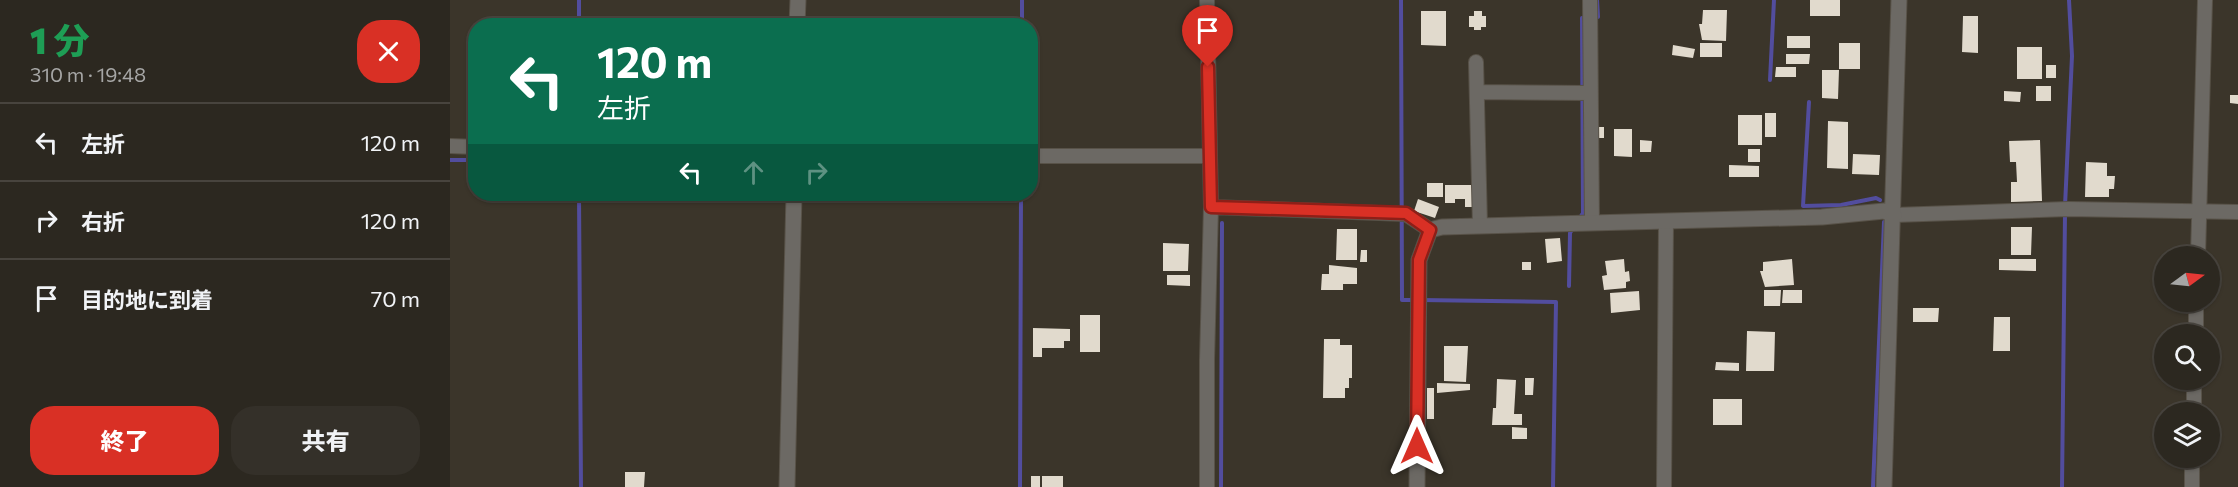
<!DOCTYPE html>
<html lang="ja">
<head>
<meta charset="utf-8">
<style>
	:root { --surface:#2c2820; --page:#343029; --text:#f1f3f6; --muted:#a6a6a5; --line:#48443e; --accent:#d93025 }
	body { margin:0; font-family:Commissioner,"Noto Sans JP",sans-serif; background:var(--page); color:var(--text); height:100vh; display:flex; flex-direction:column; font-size:22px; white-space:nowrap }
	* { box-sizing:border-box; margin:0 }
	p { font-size:20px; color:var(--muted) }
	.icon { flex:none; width:33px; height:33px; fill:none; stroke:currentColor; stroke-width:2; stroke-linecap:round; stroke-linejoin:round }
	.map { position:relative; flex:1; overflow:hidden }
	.panel { display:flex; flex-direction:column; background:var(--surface); width:450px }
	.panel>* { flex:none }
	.top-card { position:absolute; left:18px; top:18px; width:570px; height:183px; border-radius:24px; box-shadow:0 2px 4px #0004,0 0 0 2px var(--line); background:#0b6e4f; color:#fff; overflow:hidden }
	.needle { width:39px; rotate:75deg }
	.tools { position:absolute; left:1704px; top:246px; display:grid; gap:12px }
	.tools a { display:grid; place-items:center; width:66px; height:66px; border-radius:50%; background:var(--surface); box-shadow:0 2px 4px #0004,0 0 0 2px var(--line); font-size:30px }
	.pin { position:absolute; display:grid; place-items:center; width:51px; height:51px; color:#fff; margin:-62px -26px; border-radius:50% 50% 50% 0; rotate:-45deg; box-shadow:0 0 6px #0007 }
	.pin .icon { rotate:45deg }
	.me { position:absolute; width:66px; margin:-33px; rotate:0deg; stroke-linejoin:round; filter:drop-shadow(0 0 4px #0008) }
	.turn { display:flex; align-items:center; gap:21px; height:126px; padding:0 30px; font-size:27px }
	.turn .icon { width:78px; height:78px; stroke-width:2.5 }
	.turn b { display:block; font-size:42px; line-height:51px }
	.lanes { display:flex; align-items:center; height:57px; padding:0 30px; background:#0003; justify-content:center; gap:30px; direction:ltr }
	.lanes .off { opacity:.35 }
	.round { display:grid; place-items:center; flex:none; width:63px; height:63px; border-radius:24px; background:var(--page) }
	.head { display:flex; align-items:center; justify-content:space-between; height:102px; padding:0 30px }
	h1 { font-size:36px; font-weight:800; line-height:45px; color:#1e9e55 }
	.action { display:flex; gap:12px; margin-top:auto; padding:12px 30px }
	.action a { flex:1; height:69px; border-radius:24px; background:var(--accent); color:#fff; font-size:24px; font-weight:800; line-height:69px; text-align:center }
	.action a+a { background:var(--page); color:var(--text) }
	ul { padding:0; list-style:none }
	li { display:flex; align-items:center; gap:18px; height:78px; padding:0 30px; border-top:2px solid var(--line) }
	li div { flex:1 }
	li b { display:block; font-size:22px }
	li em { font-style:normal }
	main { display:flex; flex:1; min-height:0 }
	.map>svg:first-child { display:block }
</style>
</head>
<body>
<main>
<section class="panel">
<div class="head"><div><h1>1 分</h1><p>310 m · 19:48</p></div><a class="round" style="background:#d93025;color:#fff"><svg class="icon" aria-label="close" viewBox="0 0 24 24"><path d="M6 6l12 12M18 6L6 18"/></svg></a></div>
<ul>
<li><svg class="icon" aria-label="left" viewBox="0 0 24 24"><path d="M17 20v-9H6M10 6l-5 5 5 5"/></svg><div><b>左折</b></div><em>120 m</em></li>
<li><svg class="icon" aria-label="right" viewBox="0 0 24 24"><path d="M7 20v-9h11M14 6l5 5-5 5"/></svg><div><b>右折</b></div><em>120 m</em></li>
<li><svg class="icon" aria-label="arrive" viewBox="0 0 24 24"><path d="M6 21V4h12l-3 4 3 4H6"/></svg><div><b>目的地に到着</b></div><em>70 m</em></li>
</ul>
<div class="action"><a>終了</a><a>共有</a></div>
</section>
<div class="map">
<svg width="1788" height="487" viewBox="0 0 1788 487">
	<rect width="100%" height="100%" fill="#3b352a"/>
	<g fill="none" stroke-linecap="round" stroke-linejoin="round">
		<path stroke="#524d9e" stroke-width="4" d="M951 0 952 300H964
			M129 26V0
			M572 26V0
			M1320 80 1324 0
			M1359 102 1353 206 1391 205 1426 198 1430 200
			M0 160H26
			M129 194 131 487
			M1615 206 1622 56 1619 0
			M1129 219 1133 213 1132 18 1148 17 1147 0
			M1119 286 1120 233 1123 228
			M971 300 1106 302 1103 487
			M570 487 571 194
			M771 487 772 223
			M1423 487 1434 222
			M1612 487 1615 214"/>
	</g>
	<path fill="#e1dacd" d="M1360 0H1390V16H1360Z
		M1253 10H1277L1276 41 1252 40 1249 24H1252Z
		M971 11H996V46L971 45Z
		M1024 11H1032V16H1036V27H1031V30H1024V27H1019V16H1024Z
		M1513 16H1528V53L1512 52Z
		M1337 36H1360V48H1337Z
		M1250 43H1272V57H1250Z
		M1389 43H1410V69H1389Z
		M1223 45 1245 49 1243 58 1222 55Z
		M1567 47H1592V79H1567Z
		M1336 54H1360L1359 64H1336Z
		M1596 65H1606V78H1596Z
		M1326 67H1346V77H1325Z
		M1372 70H1389L1388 99 1372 98Z
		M1586 86H1601V101H1586Z
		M1554 91 1571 92 1570 102 1554 101Z
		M1780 95H1788V104L1780 103Z
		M1315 113H1326V137H1315Z
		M1288 115H1312V145H1288Z
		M1378 121 1398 122V169L1377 168Z
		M1147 127H1154V138H1147Z
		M1164 129H1182V157L1164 156Z
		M1190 140 1202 141 1201 152H1190Z
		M1590 140 1592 201 1561 202V182H1567L1566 162H1560L1559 141Z
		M1298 149H1310V162H1298Z
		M1403 154 1430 155 1429 175 1402 174Z
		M1636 162 1657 163V176H1665L1664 189H1659V197H1635Z
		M1279 165 1309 166V177H1279Z
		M977 183H993V197H977Z
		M995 185H1024V207H1015V199H1005V203H995Z
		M968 199 989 207 985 218 964 211Z
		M1561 227H1582L1581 255H1561Z
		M887 229H907V260H886Z
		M1110 238 1112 261 1097 263 1095 239Z
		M713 243 739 244 738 271H713Z
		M911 250H917V262H910Z
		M1174 259 1175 272 1179 271 1180 281 1176 282V288L1154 290 1152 276 1157 275 1155 261Z
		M1342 259 1344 285 1315 287 1310 271H1313V262Z
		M1549 259H1586V271L1549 270Z
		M1072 262H1081V270H1072Z
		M879 265 907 268V284H893V290H871L872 274H879Z
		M717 275H740V286L717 285Z
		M1314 290H1331L1330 306H1314Z
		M1333 290H1352V303H1332Z
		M1189 291 1190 310 1161 313 1160 293Z
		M1463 308H1489L1488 322H1463Z
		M630 315H650V352H630Z
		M1544 317H1560V351H1543Z
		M583 328 620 329V341H614V348H592V357H583Z
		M1297 331 1325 332 1324 371H1296Z
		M874 339H890V345H902V378H899V388H895V398H873Z
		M994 346H1018L1016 382 994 381Z
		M1266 362 1289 363V371L1265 370Z
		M1075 378H1084L1083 395H1075Z
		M1047 379 1066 380 1064 414H1072V425H1042L1043 408H1046Z
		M987 383 1020 384V390L987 393Z
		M977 388H984V419H977Z
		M1263 399H1292V425H1263Z
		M1062 427 1077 428V439H1062Z
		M175 472H195L194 487H175Z
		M581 476H590V487H581Z
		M592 476H613V487H592Z"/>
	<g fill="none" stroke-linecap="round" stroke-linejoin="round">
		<g stroke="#585248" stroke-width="16">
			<path id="minor" d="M1140 0 1142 223
				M1026 62 1030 226
				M1027 92 1140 93
				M0 146 26 147
				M580 156H760
				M761 207 956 214 980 230
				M1444 215 1618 209 1788 212
				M1748 256 1755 0
				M1746 334V302
				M1744 412V380
				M757 487V360L761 207 757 0
				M1214 487 1216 221
				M1742 487V458"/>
		</g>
		<g stroke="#585248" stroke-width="17">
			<path id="tertiary" d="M347 26 348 0
				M337 487 344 194
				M967 487 969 260 980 230 992 227 1372 217 1434 211 1444 215
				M1434 487 1449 0"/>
		</g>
		<use href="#minor" stroke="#6c6964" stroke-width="14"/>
		<use href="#tertiary" stroke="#6c6964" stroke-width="15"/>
	</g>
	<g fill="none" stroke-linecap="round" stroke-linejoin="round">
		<g stroke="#8d1f18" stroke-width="15">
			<path id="route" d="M758 67 761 207 956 213 980 230 969 260 967 446"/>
		</g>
		<use href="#route" stroke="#d93025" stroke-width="10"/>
	</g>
</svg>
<div class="tools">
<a><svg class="needle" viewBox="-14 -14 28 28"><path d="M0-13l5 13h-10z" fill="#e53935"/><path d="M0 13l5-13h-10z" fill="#a6a6a5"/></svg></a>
<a><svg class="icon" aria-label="search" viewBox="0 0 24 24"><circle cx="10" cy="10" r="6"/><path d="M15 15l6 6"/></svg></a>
<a><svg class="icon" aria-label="layers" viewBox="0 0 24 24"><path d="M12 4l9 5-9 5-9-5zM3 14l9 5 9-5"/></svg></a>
</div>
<div class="pin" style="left:758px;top:67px;background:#d93025"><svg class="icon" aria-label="arrive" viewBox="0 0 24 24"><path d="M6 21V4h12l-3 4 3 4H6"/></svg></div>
<svg class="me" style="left:967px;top:446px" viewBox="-20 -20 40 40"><path d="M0-17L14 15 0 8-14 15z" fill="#d93025" stroke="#fff" stroke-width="4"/></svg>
<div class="top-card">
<div class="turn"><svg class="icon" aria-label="left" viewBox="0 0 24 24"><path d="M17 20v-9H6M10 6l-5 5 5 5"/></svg><div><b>120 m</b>左折</div></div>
<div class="lanes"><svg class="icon" aria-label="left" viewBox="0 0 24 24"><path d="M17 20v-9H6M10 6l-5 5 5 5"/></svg><svg class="icon off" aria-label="ahead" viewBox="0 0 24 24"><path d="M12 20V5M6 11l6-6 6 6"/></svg><svg class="icon off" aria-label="right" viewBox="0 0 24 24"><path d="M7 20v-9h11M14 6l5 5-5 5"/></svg></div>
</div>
</div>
</main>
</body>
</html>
